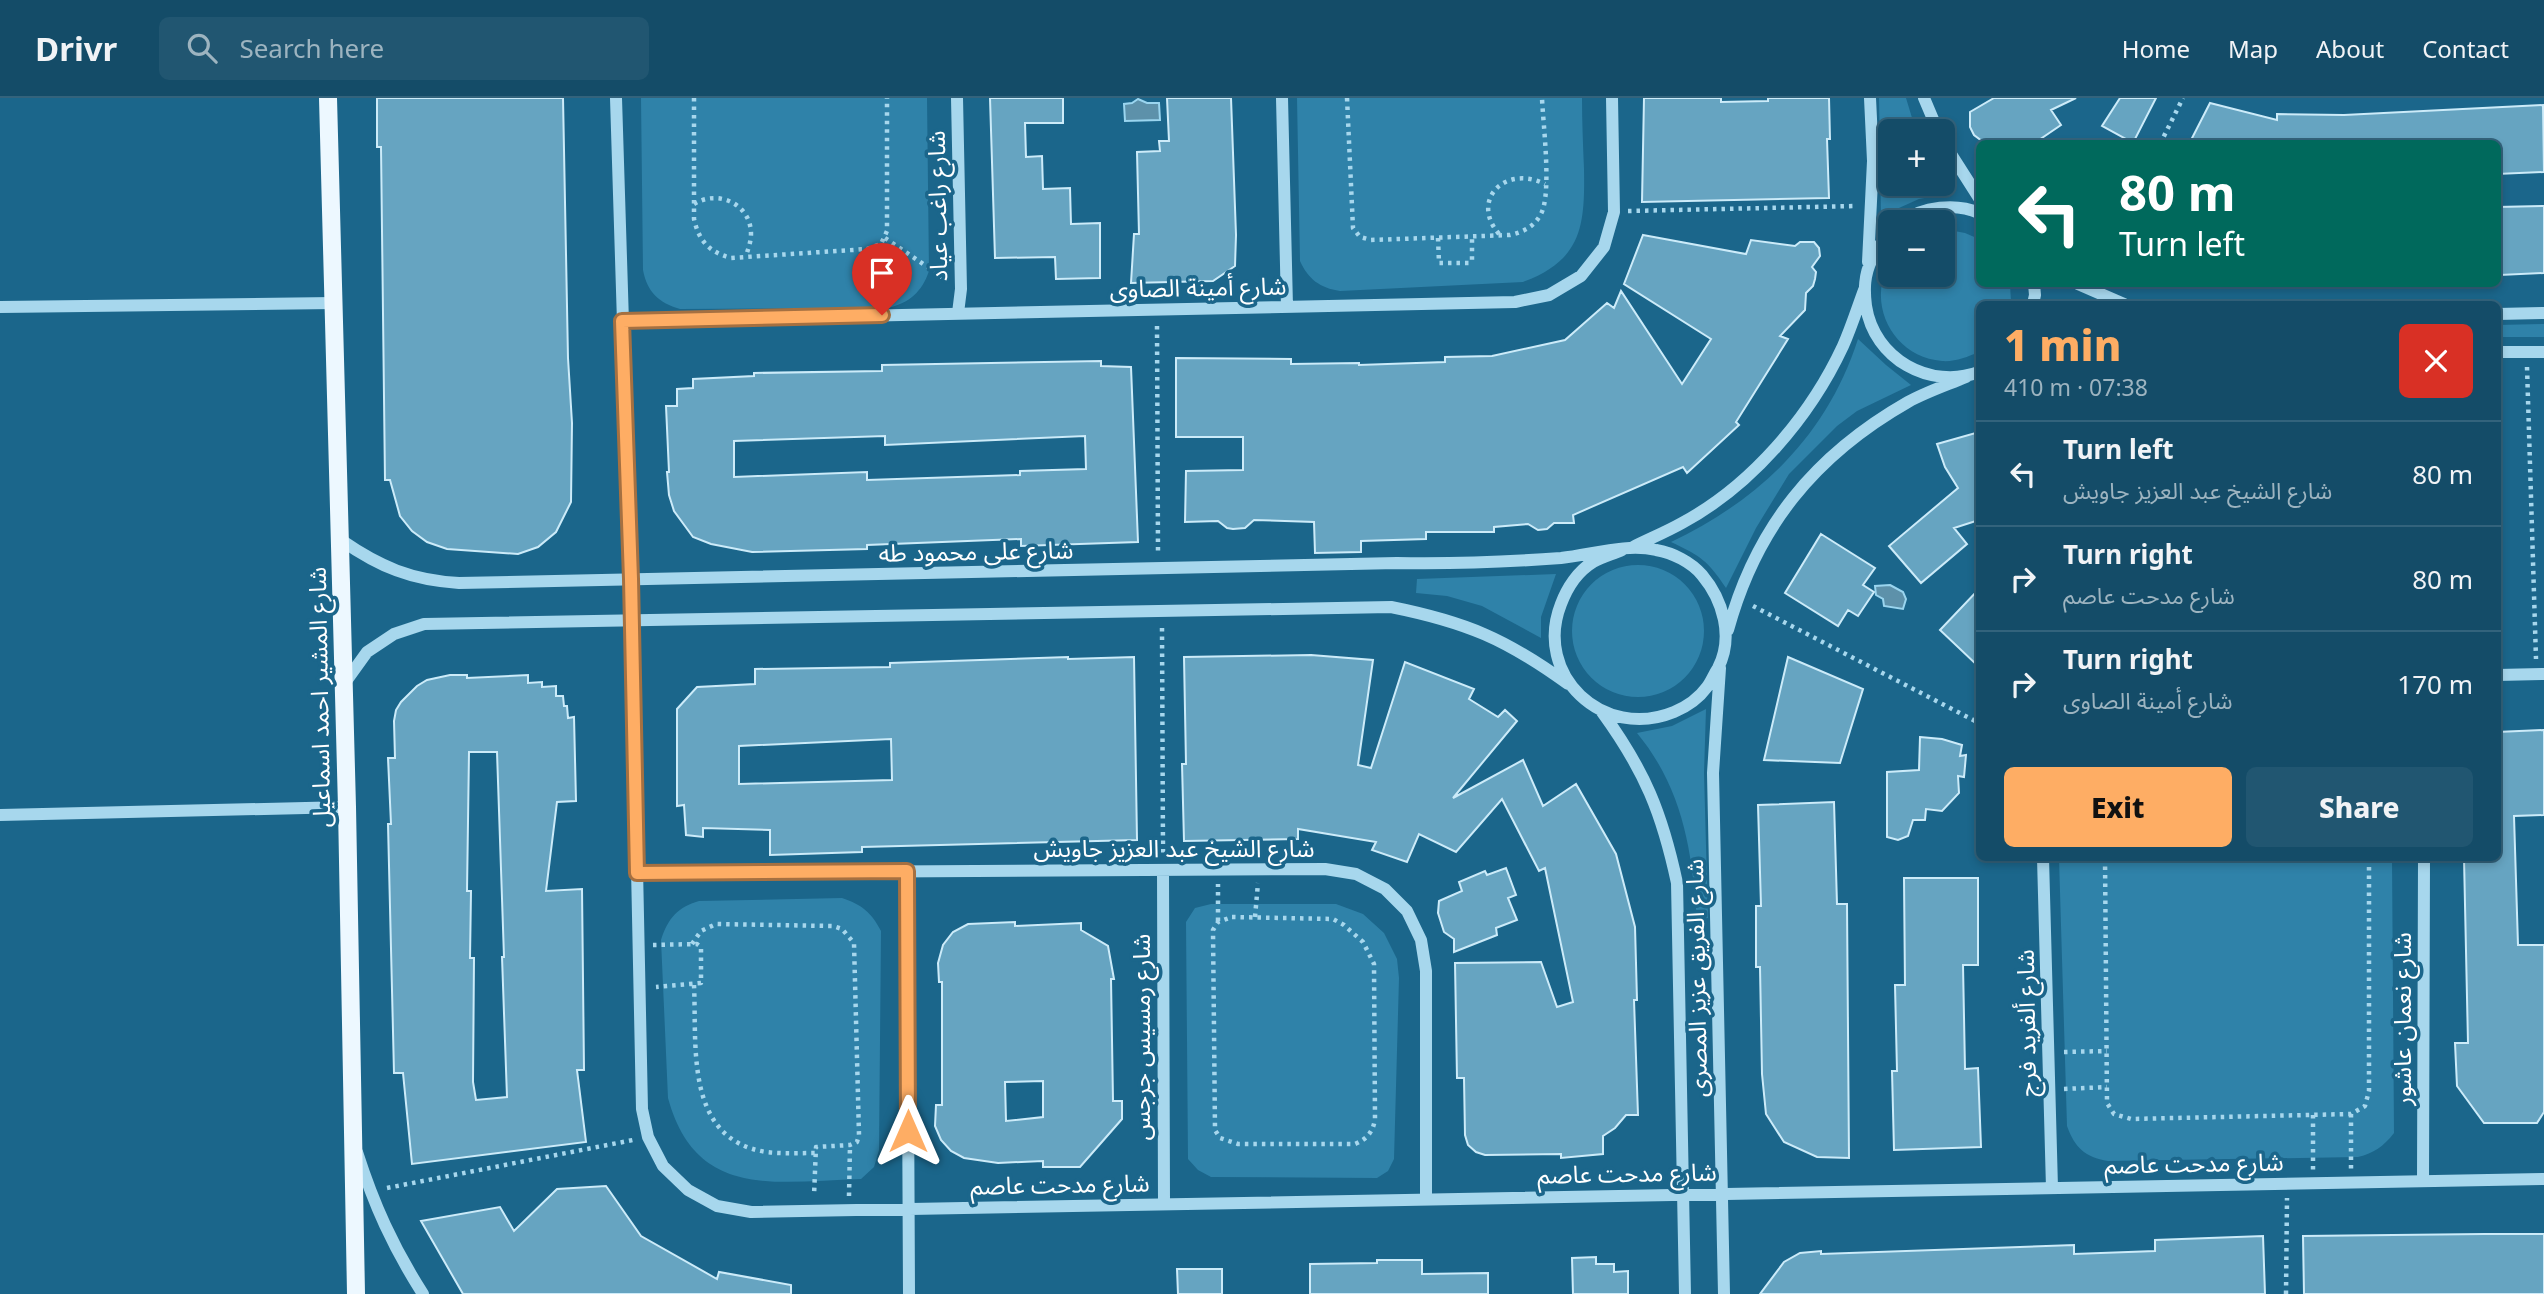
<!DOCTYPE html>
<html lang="en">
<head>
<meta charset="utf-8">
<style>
	:root { --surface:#144c68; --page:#215671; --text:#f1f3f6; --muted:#9db4c0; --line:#33637c; --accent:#fead64 }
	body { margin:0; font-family:"Noto Sans","Noto Sans Arabic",sans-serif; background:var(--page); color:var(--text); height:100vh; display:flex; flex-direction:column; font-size:26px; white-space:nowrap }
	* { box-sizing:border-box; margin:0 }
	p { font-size:23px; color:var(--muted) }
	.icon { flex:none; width:38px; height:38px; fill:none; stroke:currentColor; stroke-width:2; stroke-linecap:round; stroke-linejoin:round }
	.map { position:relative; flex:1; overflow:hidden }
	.drawer { position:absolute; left:1976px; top:203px; width:525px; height:560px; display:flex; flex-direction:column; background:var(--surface); border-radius:10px; box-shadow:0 4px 10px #0003,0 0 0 2px var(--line) }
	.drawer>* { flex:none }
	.banner { position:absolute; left:1976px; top:42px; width:525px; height:147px; border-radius:10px; box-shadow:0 4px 10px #0003,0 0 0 2px var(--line); background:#00695c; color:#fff; overflow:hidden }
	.fabs { position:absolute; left:1878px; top:21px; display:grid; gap:14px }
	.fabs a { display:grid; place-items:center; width:77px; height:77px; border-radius:10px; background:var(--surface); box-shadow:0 4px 10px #0003,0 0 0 2px var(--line); font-size:35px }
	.pin { position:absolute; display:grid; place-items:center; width:60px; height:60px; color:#fff; margin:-72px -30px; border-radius:50% 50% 50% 0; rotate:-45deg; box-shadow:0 0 7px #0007 }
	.pin .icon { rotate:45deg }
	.me { position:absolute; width:77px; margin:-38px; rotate:0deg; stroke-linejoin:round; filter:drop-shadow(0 0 5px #0008) }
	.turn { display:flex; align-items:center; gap:24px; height:147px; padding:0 28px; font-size:32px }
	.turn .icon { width:91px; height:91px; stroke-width:2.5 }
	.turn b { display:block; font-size:49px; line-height:60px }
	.round { display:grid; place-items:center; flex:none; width:74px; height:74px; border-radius:10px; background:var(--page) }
	.summary { display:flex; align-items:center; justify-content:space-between; height:119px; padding:0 28px }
	h1 { font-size:42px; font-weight:800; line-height:52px; color:var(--accent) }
	.primary-button { display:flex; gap:14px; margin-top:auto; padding:14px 28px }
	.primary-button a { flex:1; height:80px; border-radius:10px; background:var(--accent); color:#111; font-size:28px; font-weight:800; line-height:80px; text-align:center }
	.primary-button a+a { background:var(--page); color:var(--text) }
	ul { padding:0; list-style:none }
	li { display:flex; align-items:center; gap:21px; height:105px; padding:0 28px; border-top:2px solid var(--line) }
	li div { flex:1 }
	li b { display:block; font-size:26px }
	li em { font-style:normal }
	header { display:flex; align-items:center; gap:42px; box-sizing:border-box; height:98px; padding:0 35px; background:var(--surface); border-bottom:2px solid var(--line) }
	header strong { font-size:33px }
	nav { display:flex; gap:38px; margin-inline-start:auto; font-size:24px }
	.search { width:490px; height:63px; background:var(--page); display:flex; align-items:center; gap:18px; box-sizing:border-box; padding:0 24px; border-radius:10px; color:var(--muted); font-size:26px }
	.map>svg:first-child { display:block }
</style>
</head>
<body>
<header>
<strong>Drivr</strong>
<div class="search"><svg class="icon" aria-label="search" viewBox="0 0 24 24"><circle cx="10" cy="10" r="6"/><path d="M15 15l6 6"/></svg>Search here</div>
<nav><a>Home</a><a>Map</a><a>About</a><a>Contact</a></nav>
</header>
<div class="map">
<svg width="2544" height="1196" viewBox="0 0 2544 1196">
	<rect width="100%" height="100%" fill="#1b668b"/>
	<path fill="#2f82a9" d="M641 0H927L929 173C922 194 909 205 888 210L680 211C659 205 647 194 643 172Z
		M1297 0H1582C1582 24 1583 47 1584 71 1585 128 1582 162 1523 184L1340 193C1320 190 1308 181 1300 163Z
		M1879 0H1906L1916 33H1890V86L1943 85 1952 95 1919 101 1881 118Z
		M1949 132 1965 135 1979 141V186H2010L2011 204 2010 206H1979V254C1967 259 1955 264 1942 263 1902 260 1875 223 1882 185 1883 178 1887 171 1890 164V177H1942L1943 133Z
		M2544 226V239H2497V227Z
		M1858 241 1886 267 1911 287 1857 313 1837 328 1789 376 1756 430 1726 490C1708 463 1701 458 1671 444 1761 401 1827 337 1858 241Z
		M1572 533a66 66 0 1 1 132 0a66 66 0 1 1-132 0Z
		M1556 476 1541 519V540L1482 508 1447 498 1416 495 1417 481Z
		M1706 611 1704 675 1708 820 1697 822C1692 752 1683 691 1637 635L1672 628Z
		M2059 760H2392L2394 1035C2383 1049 2374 1055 2358 1059L2108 1063C2085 1059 2075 1050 2067 1028Z
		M842 800C861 806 872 815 881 833L879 1052 874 1069 861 1081C778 1083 696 1103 668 1000L661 842C668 820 678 809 699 803Z
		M1211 806H1336L1363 816 1384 835 1397 861 1399 880 1394 1061 1388 1073 1377 1080 1211 1079 1198 1072 1188 1061 1186 824 1195 810Z"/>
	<path fill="#5d91aa" stroke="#9ad5ef" stroke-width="2" d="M1138 1 1147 5H1159L1160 22 1125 23 1124 6 1132 5Z
		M1890 487 1903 494 1906 501 1903 511 1884 508 1883 501 1876 497 1875 488Z"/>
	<path fill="#66a4c1" stroke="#ccebf9" stroke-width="2" fill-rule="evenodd" d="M377 0H563L568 260 572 325 571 404 556 434 538 449 518 456 447 451 427 444 412 433 400 418 390 382H385L381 49H377Z
		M990 0H1063V25H1025L1026 59 1042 58 1043 91 1070 90 1071 126 1100 125V180L1056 181 1055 159 995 160Z
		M1167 0H1231L1236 137 1235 168 1213 183 1131 185 1134 136H1139L1137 54 1160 53 1159 43H1169Z
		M1644 0H1721V4L1768 3V0H1829L1830 41H1827L1829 100 1642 104Z
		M1994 0H2076L2051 12 2061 27 2033 46H1986L1974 37 1970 29V14Z
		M2120 0H2156L2133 45 2102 28Z
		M2210 5 2277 22V16L2344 17 2543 7 2544 74 2497 76V46H2189Z
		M2544 108V175L2500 177 2497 109Z
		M1643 137 1746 156 1751 142 1795 148 1800 144H1814L1819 150 1820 158 1812 169 1816 174 1815 181 1813 188 1806 195 1805 212 1780 238 1788 241 1736 324 1739 327 1687 375 1683 369 1573 417 1574 425H1554L1547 431 1538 432 1528 426 1494 429V434H1426V441L1361 443V454L1315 455 1314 424 1254 422 1245 430 1233 431 1227 430 1218 423 1185 424 1186 373 1243 372V339H1176V260L1291 261V266L1359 265V267L1445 264V259L1492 258 1565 242 1607 205 1614 210 1621 193 1682 286 1711 241 1624 186Z
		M1101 263V268L1131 269 1138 444 1021 448V441L867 447V451L752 454 711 446 693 439 674 413 669 397 667 374H669L666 308H677V291L693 290V281L754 278V275L882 273V267ZM885 338V347L1085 338 1086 371 1020 373V377L867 382V374L734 379V343Z
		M1979 334V422L1954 430 1967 446 1921 485 1889 448 1958 390 1945 369 1937 346Z
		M1821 436 1875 470 1863 487 1874 494 1858 518 1848 512 1838 528 1785 495Z
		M1979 491V569L1940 532Z
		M1311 557 1373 562 1358 667 1371 670 1405 564 1474 591 1469 601 1498 619 1505 612 1517 623 1453 700 1523 662 1543 708 1576 686 1616 756 1635 829 1637 902H1634L1638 1017H1626L1615 1030 1603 1038V1056L1561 1060V1056L1485 1057 1476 1054 1468 1047 1465 1037 1464 980H1457L1455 865 1541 864 1557 909 1573 904 1545 770 1539 773 1502 701 1456 754 1419 736 1407 764 1372 752 1376 744 1298 731V741L1184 743 1182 666H1186L1184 559Z
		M1068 559V561L1134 559 1137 742 862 749V754L770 757V732L703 730V739L686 737 684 707 677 708V611L697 589 755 586V571L890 569V565ZM891 641 892 682 739 686V648Z
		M1788 559 1863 591 1840 665 1764 662Z
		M450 577H467V580L528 577V585L542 584V589L556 588V598H563L564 608H567L568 620 574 619 576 703 557 704 546 793 582 791 584 972H577L586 1044 412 1066 403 975H394L388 726H391L388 660H395L394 623 396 612 401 604 417 588 427 582ZM469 654H497L504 859H502L507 999 476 1002 473 984 474 860H470L471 793H467Z
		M2544 632V717L2514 718 2518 847H2544V1014L2537 1025H2484L2457 988 2455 945H2468L2464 760H2497V634Z
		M1920 639 1942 641 1962 647 1960 658 1966 657 1964 679 1958 678 1959 695 1942 713 1926 711 1925 722H1913L1908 738 1898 742 1887 739V674L1919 672Z
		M1834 704 1837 806H1847L1849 1060 1817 1059 1784 1044 1766 1016 1762 976 1760 869H1756V808H1761L1758 707Z
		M1506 770 1516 797 1508 800 1517 822 1496 830 1497 837 1454 854V841L1444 834 1438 815 1439 803 1462 793 1459 784 1485 773 1487 777Z
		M1904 780H1978V867H1963L1965 971 1978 970 1981 1049 1894 1052 1892 973H1897L1895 887H1905Z
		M1015 824V828L1081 825V832L1108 848 1114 881H1111L1113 1003H1122V1021L1080 1069H1043V1063L998 1065 964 1060 951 1053 941 1042 935 1028 936 1007H942V884H939L938 865 943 847 953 834 968 826ZM1043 983V1019L1006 1023 1005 984Z
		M606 1088 641 1138 717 1181 719 1174 791 1187V1196H463L421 1123 500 1109 514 1133 557 1091Z
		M2484 1136H2544V1196H2304L2303 1138Z
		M2263 1138 2265 1196H1760L1784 1164 1800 1155 1821 1153V1156L2074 1147V1156L2155 1153V1142Z
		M1596 1159V1166H1614V1174L1628 1173V1196H1573L1572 1160Z
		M1377 1162H1422V1176L1488 1175V1196H1310V1166L1377 1165Z
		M1177 1171H1222V1196H1178Z"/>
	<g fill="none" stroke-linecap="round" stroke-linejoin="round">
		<path stroke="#a7d7ed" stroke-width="4.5" stroke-dasharray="3.5 5" stroke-linecap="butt" d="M694 0V121C699 143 709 154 731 160L867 151 881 146 887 133V0
			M1347 0 1353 130 1360 139 1371 142 1510 137C1523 134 1534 129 1541 116 1552 95 1543 26 1542 0
			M2160 46 2183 0
			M694 106C718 91 751 106 751 136 751 144 748 151 746 158
			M1628 113 1857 108
			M1499 136C1470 103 1504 66 1545 86
			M885 140 945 181
			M1438 140 1439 165H1469L1472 162V138
			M874 149 880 202
			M1157 228 1158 454
			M2527 269 2536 561
			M1753 508 1979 625
			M1162 530 1163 755
			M2105 760 2107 1005 2114 1016 2131 1021 2351 1016 2365 1008 2369 993V760
			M1232 819 1333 821 1344 827 1363 844 1374 866 1375 1021C1373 1034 1367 1041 1355 1046H1238L1220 1040 1215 1032 1213 832 1218 824Z
			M1255 819 1258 785
			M1218 823V786
			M692 846 701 833 716 826 833 828 842 831 854 845 859 1037 857 1044 850 1047 816 1049 814 1098
			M653 847 697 846 701 849V885L656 889
			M694 887C697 948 684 1041 766 1054 782 1056 799 1055 815 1055
			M2064 954 2107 953
			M2064 991 2107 989
			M2351 1016V1071
			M2313 1017V1072
			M387 1090 633 1042
			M849 1098 850 1047
			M2286 1196 2287 1100"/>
		<path stroke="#a7d7ed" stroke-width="12" d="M616 0 631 481 642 1011 648 1039 663 1068 688 1092 717 1108 751 1114 2544 1081
			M957 0 961 191 958 215
			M1282 0 1287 209
			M1924 0 1938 33
			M1942 42 1979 100
			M1903 124C1922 108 1957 105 1979 115
			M1890 135C1881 143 1877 151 1872 161 1864 177 1864 192 1866 208 1874 261 1930 292 1979 274
			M1868 164 1873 63 1870 0
			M2078 186 2124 206
			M2033 206 2035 197 2034 186
			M0 209 334 205
			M2497 216 2544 215
			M622 223 1515 204 1549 197 1581 178 1604 149 1614 114 1612 0
			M2497 254H2544
			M341 442C380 469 411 482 459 485L1397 465C1452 466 1506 464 1561 460 1591 457 1626 445 1656 452 1673 455 1691 464 1702 477 1723 502 1734 539 1718 570 1714 576 1711 584 1707 589 1699 600 1686 609 1674 614 1603 643 1533 577 1561 506 1567 490 1578 473 1593 464 1602 459 1613 456 1622 452
			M1633 449C1649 441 1666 434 1682 425 1751 388 1810 319 1843 248 1851 230 1857 211 1864 192
			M1728 532C1756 429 1815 357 1908 304 1926 294 1947 287 1966 279
			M1720 570 1713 675 1724 1196
			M2497 577 2544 576
			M344 586 367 554 394 536 424 526 1391 509C1466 524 1506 541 1568 586
			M1602 614C1645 673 1662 715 1677 785L1685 1196
			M0 717 347 709
			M2043 760 2052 1090
			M1163 772 1164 1106
			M907 773 909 1196
			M637 775 1325 771 1356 776 1385 791 1407 813 1421 842 1426 873V1101
			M357 1054C374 1107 393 1149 423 1196
			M2423 1083 2424 760"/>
		<path stroke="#edf8ff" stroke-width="18" d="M328 0 347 709 356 1196"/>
	</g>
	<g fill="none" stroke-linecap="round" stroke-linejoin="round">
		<g stroke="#a57041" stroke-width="18">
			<path id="route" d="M882 217 622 223 631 481 637 775 907 773 908 1033"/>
		</g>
		<use href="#route" stroke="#fead64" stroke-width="12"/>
	</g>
	<g text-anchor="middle" stroke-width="7" stroke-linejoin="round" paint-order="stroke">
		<g font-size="24" fill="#fff" stroke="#1b668b">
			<text transform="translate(938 108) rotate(-91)" y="8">شارع راغب عياد</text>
			<text transform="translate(1198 190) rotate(-1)" y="8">شارع أمينة الصاوى</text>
			<text transform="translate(976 454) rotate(-1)" y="8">شارع على محمود طه</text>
			<text transform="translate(320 599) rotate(-91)" y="8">شارع المشير احمد اسماعيل</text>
			<text x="1174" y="759">شارع الشيخ عبد العزيز جاويش</text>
			<text transform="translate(1697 880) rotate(-91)" y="8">شارع الفريق عزيز المصرى</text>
			<text transform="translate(2403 921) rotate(-90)" y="8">شارع نعمان عاشور</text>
			<text transform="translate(2027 925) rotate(-91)" y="8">شارع ألفريد فرج</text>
			<text transform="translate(1142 939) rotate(-90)" y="8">شارع رمسيس جرجس</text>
			<text transform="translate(2194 1066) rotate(-1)" y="8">شارع مدحت عاصم</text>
			<text transform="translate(1627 1076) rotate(-1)" y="8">شارع مدحت عاصم</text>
			<text transform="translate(1060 1087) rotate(-1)" y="8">شارع مدحت عاصم</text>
		</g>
	</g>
</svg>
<div class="fabs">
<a>+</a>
<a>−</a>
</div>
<div class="pin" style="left:882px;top:217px;background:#d93025"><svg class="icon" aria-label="arrive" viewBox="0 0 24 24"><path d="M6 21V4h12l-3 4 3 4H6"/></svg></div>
<svg class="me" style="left:908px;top:1033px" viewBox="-20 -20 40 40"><path d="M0-17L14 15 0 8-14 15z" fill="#fead64" stroke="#fff" stroke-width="4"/></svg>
<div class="banner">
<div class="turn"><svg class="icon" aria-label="left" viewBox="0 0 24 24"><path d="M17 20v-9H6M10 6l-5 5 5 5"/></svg><div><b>80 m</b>Turn left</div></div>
</div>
<section class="drawer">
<div class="summary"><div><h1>1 min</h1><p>410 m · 07:38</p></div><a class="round" style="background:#d93025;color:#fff"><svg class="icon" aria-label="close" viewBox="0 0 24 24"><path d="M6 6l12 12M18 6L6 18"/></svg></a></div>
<ul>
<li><svg class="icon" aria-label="left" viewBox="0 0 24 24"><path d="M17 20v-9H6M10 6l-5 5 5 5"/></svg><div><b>Turn left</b><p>شارع الشيخ عبد العزيز جاويش</p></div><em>80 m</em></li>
<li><svg class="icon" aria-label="right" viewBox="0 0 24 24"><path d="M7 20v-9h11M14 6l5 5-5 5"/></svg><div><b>Turn right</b><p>شارع مدحت عاصم</p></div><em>80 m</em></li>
<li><svg class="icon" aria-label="right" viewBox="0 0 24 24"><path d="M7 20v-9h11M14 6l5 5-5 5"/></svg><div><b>Turn right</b><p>شارع أمينة الصاوى</p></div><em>170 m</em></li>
</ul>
<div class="primary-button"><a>Exit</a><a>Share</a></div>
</section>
</div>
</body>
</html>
